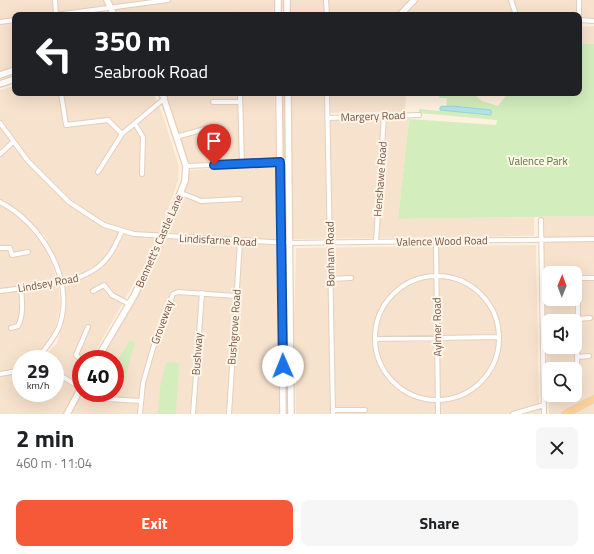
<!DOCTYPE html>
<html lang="en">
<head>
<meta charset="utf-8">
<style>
	:root { --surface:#fff; --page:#f6f6f6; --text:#202124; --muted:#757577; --accent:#f55938 }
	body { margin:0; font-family:"Titillium Web",sans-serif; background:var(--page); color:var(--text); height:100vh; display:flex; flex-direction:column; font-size:15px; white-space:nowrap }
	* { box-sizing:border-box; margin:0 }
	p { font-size:13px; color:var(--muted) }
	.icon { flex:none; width:22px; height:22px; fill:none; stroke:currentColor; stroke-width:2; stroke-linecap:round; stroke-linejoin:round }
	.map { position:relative; height:414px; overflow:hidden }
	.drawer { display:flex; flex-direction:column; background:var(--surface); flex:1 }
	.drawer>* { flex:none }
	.top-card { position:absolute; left:12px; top:12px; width:570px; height:84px; border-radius:8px; box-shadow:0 4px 16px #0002; background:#202124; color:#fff; overflow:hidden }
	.needle { width:26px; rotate:1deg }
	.tools { position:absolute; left:542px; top:266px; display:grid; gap:8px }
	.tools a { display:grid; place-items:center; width:40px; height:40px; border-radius:8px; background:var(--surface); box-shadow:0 4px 16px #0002; font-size:20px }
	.speed { position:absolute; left:12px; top:350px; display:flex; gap:8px; font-size:20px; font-weight:700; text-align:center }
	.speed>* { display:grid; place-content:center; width:52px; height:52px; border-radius:50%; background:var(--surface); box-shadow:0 4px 16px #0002; line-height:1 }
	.speed small { font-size:10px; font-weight:400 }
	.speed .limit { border:6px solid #d22; background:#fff; color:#111 }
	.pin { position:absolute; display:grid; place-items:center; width:34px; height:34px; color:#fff; margin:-41px -17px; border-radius:50% 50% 50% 0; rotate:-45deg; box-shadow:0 0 4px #0007 }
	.pin .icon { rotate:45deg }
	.me { position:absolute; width:44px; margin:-22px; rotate:359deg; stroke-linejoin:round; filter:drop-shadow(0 0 3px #0008) }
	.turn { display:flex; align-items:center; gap:14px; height:84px; padding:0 16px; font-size:18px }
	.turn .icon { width:52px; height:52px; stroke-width:2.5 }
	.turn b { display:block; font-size:28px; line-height:34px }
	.round { display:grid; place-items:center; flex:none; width:42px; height:42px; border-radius:8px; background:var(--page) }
	.headline { display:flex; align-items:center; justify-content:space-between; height:68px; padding:0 16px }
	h1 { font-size:24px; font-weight:700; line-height:30px }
	.primary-button { display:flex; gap:8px; margin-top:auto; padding:8px 16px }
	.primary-button a { flex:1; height:46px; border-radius:8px; background:var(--accent); color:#fff; font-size:16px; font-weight:700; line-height:46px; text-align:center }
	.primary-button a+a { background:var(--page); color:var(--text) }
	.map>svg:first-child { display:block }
</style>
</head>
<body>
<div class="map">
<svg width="594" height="414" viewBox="0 0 594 414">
	<rect width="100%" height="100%" fill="#fef1df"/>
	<path fill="#f7e2cd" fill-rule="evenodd" d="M0 0H594V21L579 20V15H323L322 6 198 15H15V67L0 73Z
		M594 26V44H579V27Z
		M15 86V93H153L163 116 179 166 178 181 155 246 91 359H81V376L77 383 55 370V359H42L57 343 62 324 65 292 60 273 45 236 16 209 0 201V90Z
		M164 93H274L276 160 187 164 170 104Z
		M291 93H324L325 120 409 119 398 219 534 217V236L293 239Z
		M330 93H347V95L406 94 405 112 330 113Z
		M275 166 279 414H0V205L9 209 25 223 49 253 59 288 60 307 56 325 47 344 32 359H21V393H55V374L81 393H115V359H101L169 235 187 186 189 170Z
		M594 216V414H549L542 217ZM549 273H575V299H549ZM549 321H575V347H549ZM549 369H575V395H549Z
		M536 245 539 404 541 414H296L294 323 296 248Z"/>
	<path fill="#ffded3" d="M323 6V15H291V8Z
		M273 9 274 15H198L245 11Z"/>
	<path fill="#d3edbd" d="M579 44H594V216L398 219 409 119 496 125 497 120 419 113V109L440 111 441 105 446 106 447 98H439L441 93H472L482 101 498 106 508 93H579Z
		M281 93H286L287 158H282Z
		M282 167H287L288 239H283Z
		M284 247H288L290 414H286Z
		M130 340 135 342 124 382 115 381V365Z
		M166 362 179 363 176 414H158L160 388Z"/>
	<path fill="#b2e4e9" stroke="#98d5dc" d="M452 106 491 110V115L440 110V107Z"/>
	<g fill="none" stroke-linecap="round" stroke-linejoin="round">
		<g stroke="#e5cebe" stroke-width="6">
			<path id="street" d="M55 0 56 15
				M326 0 327 15
				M511 0 516 15
				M579 0V15
				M55 15 168 0
				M579 20 594 21
				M0 22 15 20
				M61 93 66 125 108 120 122 134
				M240 93 242 164
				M327 93 333 414
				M213 102H240
				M327 118 419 115
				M0 123 28 161 69 202 104 225 134 234 289 243 594 239
				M135 124 143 137 142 174
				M176 137 212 127
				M0 154 13 142
				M186 166 289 162
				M98 172 122 134 165 98
				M181 193 201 201 240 199
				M0 202C41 223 76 279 59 327 54 339 45 349 37 359
				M541 220 544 414
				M436 241 438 414
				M376 242 384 116
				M0 248H10L12 255 28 252
				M375 338a62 62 0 1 1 124 0a62 62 0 1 1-124 0Z
				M575 278H594
				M330 279 351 278
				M542 279H549
				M0 291C30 287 74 286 98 267 110 258 116 244 122 231
				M93 291 104 285 112 295 129 304
				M578 319 590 318
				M11 328 18 326C24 314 22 301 21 288
				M375 339 499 337
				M577 357 589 356
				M81 360 76 355 88 327
				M577 370 578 304
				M55 372 81 388
				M0 374 17 371 21 369
				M89 393 106 399 141 401
				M333 410H365
				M140 414 143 383 154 345 173 294 178 292 236 296
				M193 414 202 293
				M229 414 240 241
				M513 414 544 405"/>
		</g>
		<g stroke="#ebceba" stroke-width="8">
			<path id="secondary" d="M107 0 114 15
				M278 0V15
				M287 0V15
				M400 15 414 0
				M0 75 15 70
				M0 84 15 79
				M279 93 283 414
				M288 93 291 414
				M97 359 134 296 163 237 185 181 186 166 162 93
				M67 414 81 388"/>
		</g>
		<g stroke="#ded6d2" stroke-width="8">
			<path id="primary" d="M565 414 594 399"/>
		</g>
		<use href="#street" stroke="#fff" stroke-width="4"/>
		<use href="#secondary" stroke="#fff" stroke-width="5.5"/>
		<use href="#primary" stroke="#ffd396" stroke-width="6"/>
	</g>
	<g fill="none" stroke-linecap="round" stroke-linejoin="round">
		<g stroke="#114b97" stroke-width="10">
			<path id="route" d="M214 165 280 162 283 366"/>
		</g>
		<use href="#route" stroke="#1a73e8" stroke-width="7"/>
	</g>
	<g text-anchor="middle" stroke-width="4" stroke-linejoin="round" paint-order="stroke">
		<g font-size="11" fill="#775445" stroke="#fff5e8">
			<text transform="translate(373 116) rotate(-2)" y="4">Margery Road</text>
			<text transform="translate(380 179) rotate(-86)" y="4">Henshawe Road</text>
			<text transform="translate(218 240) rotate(3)" y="4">Lindisfarne Road</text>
			<text transform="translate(159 241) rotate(-66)" y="4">Bennett's Castle Lane</text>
			<text transform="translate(442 241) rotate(-1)" y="4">Valence Wood Road</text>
			<text transform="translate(330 254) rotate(-91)" y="4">Bonham Road</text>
			<text transform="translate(48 283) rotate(-10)" y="4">Lindsey Road</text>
			<text transform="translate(162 322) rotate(-70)" y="4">Groveway</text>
			<text transform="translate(234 327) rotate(-86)" y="4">Bushgrove Road</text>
			<text transform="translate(437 327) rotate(-91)" y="4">Aylmer Road</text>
			<text transform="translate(197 354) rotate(-86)" y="4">Bushway</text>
		</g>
		<g font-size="11" fill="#4f7939" stroke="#fff5e8">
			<text x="538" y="165">Valence Park</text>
		</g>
	</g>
</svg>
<div class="tools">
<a><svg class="needle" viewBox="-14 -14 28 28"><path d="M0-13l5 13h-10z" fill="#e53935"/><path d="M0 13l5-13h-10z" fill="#757577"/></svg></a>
<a><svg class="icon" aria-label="sound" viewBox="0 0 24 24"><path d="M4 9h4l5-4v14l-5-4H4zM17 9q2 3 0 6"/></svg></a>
<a><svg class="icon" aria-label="search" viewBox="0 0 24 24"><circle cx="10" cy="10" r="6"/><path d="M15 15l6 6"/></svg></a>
</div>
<div class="speed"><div>29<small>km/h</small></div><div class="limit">40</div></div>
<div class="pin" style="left:214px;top:165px;background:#d93025"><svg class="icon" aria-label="arrive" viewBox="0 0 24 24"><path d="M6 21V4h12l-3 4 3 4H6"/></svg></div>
<svg class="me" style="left:283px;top:366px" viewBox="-20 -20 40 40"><circle r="19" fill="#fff"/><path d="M0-13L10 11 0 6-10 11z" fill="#1a73e8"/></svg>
<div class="top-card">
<div class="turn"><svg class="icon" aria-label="left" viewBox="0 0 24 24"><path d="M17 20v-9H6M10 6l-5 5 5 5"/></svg><div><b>350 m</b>Seabrook Road</div></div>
</div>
</div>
<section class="drawer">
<div class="headline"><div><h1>2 min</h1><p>460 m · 11:04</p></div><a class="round"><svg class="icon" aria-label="close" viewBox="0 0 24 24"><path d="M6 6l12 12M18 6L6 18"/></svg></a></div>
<div class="primary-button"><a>Exit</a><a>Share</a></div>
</section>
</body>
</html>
